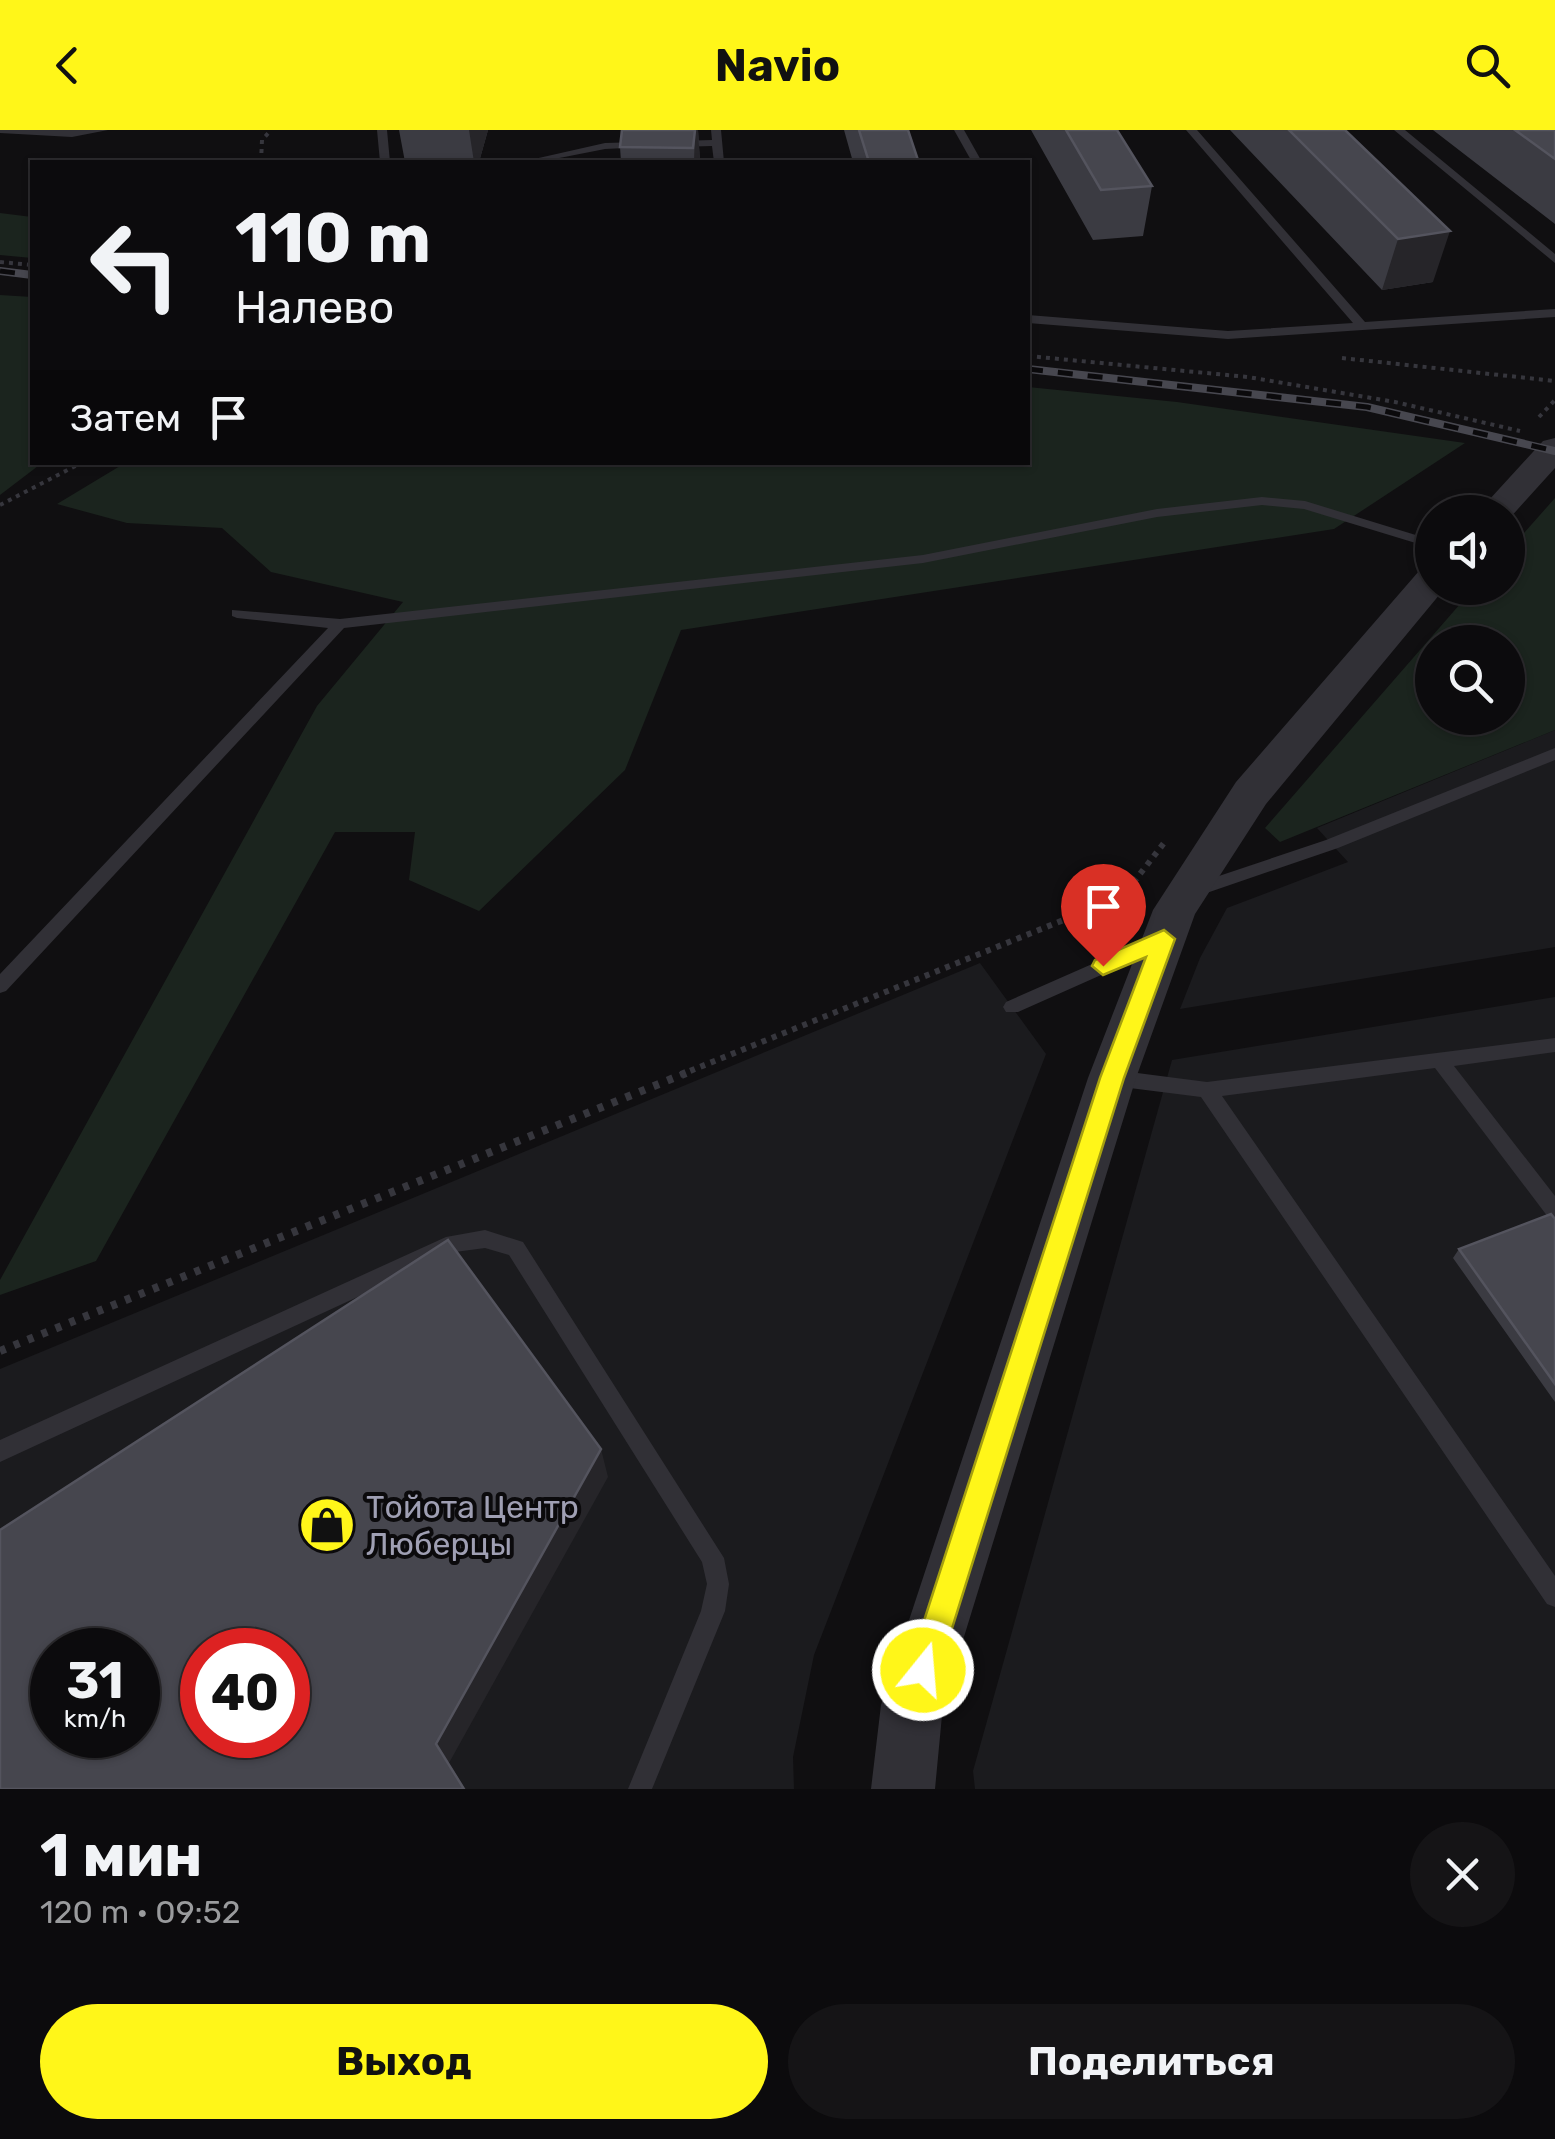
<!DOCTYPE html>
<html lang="ru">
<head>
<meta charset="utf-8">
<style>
	:root { --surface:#0c0b0d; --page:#151416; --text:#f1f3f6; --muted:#9a9b9d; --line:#2c2b2e; --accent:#fff619 }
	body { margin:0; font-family:Rubik,sans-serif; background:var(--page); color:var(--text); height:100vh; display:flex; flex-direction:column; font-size:38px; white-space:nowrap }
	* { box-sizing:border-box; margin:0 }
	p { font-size:32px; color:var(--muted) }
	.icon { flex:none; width:55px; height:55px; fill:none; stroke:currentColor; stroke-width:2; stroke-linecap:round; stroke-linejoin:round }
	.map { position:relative; height:1659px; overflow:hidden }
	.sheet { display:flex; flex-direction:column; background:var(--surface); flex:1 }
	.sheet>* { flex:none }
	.hud { position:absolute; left:30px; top:30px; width:1000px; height:305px; border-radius:0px; box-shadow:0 2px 8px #0004,0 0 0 2px var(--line); background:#0c0b0d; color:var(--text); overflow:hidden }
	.tools { position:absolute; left:1415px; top:365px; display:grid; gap:20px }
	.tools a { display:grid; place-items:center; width:110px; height:110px; border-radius:50%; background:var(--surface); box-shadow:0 2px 8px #0004,0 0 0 2px var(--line); font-size:50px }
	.speed { position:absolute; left:30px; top:1498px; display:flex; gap:20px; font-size:50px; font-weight:700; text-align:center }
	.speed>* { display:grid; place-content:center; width:130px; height:130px; border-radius:50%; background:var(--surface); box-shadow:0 2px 8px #0004,0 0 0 2px var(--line); line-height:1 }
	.speed small { font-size:25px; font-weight:400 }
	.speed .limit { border:15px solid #d22; background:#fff; color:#111 }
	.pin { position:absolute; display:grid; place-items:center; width:85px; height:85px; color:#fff; margin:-102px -42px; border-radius:50% 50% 50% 0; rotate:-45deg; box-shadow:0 0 10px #0007 }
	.pin .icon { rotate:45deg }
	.me { position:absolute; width:110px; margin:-55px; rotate:17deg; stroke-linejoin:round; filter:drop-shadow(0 0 8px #0008) }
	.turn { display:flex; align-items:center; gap:35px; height:210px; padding:0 40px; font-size:45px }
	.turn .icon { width:130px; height:130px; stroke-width:2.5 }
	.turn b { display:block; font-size:70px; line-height:85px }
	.then { display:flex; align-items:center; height:95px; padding:0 40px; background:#0003; gap:20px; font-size:38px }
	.round { display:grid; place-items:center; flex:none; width:105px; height:105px; border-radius:52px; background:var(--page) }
	.summary { display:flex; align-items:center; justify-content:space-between; height:170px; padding:0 40px }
	h1 { font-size:60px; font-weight:700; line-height:75px }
	.action { display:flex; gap:20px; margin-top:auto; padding:20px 40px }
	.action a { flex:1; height:115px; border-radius:60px; background:var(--accent); color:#111; font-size:40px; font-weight:700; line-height:115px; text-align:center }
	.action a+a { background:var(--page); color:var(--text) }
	header { display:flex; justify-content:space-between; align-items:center; height:130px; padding:0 40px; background:var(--accent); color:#111; font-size:45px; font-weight:700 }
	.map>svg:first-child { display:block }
</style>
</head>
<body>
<header><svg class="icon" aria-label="back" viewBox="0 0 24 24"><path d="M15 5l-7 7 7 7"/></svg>Navio<svg class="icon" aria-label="search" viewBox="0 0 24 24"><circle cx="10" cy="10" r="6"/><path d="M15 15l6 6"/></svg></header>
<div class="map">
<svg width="1555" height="1659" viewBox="0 0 1555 1659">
	<rect width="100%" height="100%" fill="#100f11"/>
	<path fill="#1b1b1e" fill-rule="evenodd" d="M1555 600V817L1180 879 1200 828 1227 778 1348 732 1317 698Z
		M980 833 1046 924 814 1525 793 1627 794 1659H0V1239ZM52 1520H138V1605H52ZM202 1520H288V1605H202Z
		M1555 867V1659H975L973 1641 1172 930Z"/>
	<path fill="#1b241e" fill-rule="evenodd" d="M0 83 32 87V128L0 125Z
		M0 165 32 167V332L42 333 0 365Z
		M1028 257 1177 272 1465 313 1334 399 681 500 625 640 479 781 409 750 415 702H335L96 1131 0 1165V1150L317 576 403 472 271 442 222 398 127 393 57 374 125 333 1028 332Z
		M1555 368V600L1280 712 1265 698 1474 458H1508V421ZM1508 512V588H1432V512Z"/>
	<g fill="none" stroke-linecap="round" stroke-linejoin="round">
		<path stroke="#36363d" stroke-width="4" stroke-dasharray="4 5" stroke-linecap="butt" d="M261 32 262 10 271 0
			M0 132 32 135
			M1028 226 1248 247 1395 272 1520 301
			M1342 228 1555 251
			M1539 287 1555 270
			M0 375 83 332"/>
		<path stroke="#36363d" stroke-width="6" stroke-dasharray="5 6" stroke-linecap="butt" d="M680 945 1123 766 1167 709"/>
		<path stroke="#36363d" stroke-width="8" stroke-dasharray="6 9" stroke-linecap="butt" d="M0 1221 686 943"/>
		<path fill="#313036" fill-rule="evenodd" d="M0 0H108L72 7 0 3Z
			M377 0H387L390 32H380Z
			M711 0H721L724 32H714L712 16 677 17 672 14 677 11 712 10Z
			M954 0H964L982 32H972Z
			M1186 0H1197L1365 192 1555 179V187L1228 209 1028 193V185L1228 201 1353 193Z
			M1394 0H1405L1555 124V133Z
			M641 12 646 15 645 17 605 19 539 32H521L605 13Z
			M1262 367 1305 371 1432 410V418L1304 379 1262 375 1157 387 923 433 344 498 6 861 0 863V844L328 498 237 488 232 486V480L340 489 923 425 1157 379Z
			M1555 618V630L1338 718 1192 768 1184 762 1186 757 1326 710Z
			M1158 805 1164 807 1167 812 1164 817 1018 882H1006L1003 877 1006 872Z
			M1555 908V922L1454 936 1555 1066V1090L1548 1087 1435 938 1222 966 1555 1446V1477L1547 1474 1201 967 1114 956 1107 953 1105 948 1107 943 1114 940 1207 952Z
			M485 1100 523 1112 724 1428 729 1454 725 1481 652 1659H628L701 1481 707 1454 702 1432 509 1125 485 1118 455 1122 0 1332V1310L446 1107Z"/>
		<path fill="#313036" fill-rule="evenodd" d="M1555 308V338L1508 390V382H1478L1543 311Z
			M1432 437V458H1445L1266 674 1195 784 1136 948 943 1575 935 1659H871L881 1575 1088 948 1153 780 1236 652 1419 441Z"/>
		<g stroke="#47474f" stroke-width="8">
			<path id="rail" d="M0 141 32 145
				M1028 239 1367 277 1555 321"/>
		</g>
		<use href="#rail" stroke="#0b0a0c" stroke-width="5" stroke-dasharray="15" stroke-linecap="butt"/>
	</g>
	<path fill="#3b3b42" d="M399 0H488L479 32H405Z
		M698 0 700 32H621L620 17Z
		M844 0H908L918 32H853Z
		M1031 0H1117L1152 56 1143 106 1093 110Z
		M1230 0H1345L1433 152 1382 160Z
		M1433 0H1555V94Z
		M1555 1089V1272L1453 1128 1459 1119Z"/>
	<path fill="#262529" d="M469 0H488L479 32H474Z
		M695 0H698L700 32H694Z
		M1450 101 1433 152 1382 160 1398 109Z
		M601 1319 608 1347 449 1633 465 1659H464L436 1614Z"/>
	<path fill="#46464e" stroke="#54545e" stroke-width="2.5" fill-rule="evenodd" d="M622 0H695L693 18 620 17Z
		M859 0H908L918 30 869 32Z
		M1066 0H1117L1152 56 1101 60Z
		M1289 0H1345L1450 101 1398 109Z
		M1515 0H1555V29Z
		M1551 1084 1555 1089V1254L1459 1119Z
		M448 1110 601 1319 436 1614 464 1659H0V1400ZM52 1520H138V1605H52ZM202 1520H288V1605H202Z"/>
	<path fill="#fff619" stroke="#a6a010" stroke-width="2.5" d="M1164 800 1175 809 1124 948 939 1540 934 1551 923 1556 912 1551 908 1540 1100 948 1146 827 1103 845 1092 836 1095 830Z"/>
	<defs>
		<g id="shop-disc" transform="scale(2.875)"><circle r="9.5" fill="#fff619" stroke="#0b0a0c"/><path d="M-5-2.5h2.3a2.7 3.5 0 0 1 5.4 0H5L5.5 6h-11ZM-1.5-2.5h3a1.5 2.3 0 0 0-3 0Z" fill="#111"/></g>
	</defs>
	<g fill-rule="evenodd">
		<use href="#shop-disc" x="327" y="1395"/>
	</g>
	<g text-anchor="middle" stroke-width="8" stroke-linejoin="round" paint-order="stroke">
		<g font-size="32" fill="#9f9fb3" stroke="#0b0a0c" text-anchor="start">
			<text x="366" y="1388">Тойота Центр<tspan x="366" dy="37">Люберцы</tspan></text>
		</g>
	</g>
</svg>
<div class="tools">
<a><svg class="icon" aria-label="sound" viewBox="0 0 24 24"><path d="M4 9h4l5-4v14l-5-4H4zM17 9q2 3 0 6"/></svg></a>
<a><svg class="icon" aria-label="search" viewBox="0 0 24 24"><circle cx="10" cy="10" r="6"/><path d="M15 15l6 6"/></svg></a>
</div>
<div class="speed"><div>31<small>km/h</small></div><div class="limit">40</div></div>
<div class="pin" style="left:1103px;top:836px;background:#d93025"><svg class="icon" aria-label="arrive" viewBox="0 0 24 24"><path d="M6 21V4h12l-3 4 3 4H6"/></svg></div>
<svg class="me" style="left:923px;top:1540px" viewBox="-20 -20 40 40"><circle r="17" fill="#fff619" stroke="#fff" stroke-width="3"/><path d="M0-11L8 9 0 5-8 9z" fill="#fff"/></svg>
<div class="hud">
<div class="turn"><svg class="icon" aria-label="left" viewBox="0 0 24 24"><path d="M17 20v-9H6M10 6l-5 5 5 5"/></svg><div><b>110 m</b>Налево</div></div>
<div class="then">Затем<svg class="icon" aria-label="arrive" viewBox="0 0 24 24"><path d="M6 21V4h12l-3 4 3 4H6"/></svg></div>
</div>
</div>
<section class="sheet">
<div class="summary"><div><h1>1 мин</h1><p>120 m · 09:52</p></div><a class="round"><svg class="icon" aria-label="close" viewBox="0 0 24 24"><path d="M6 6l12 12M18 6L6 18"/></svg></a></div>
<div class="action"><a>Выход</a><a>Поделиться</a></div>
</section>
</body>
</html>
